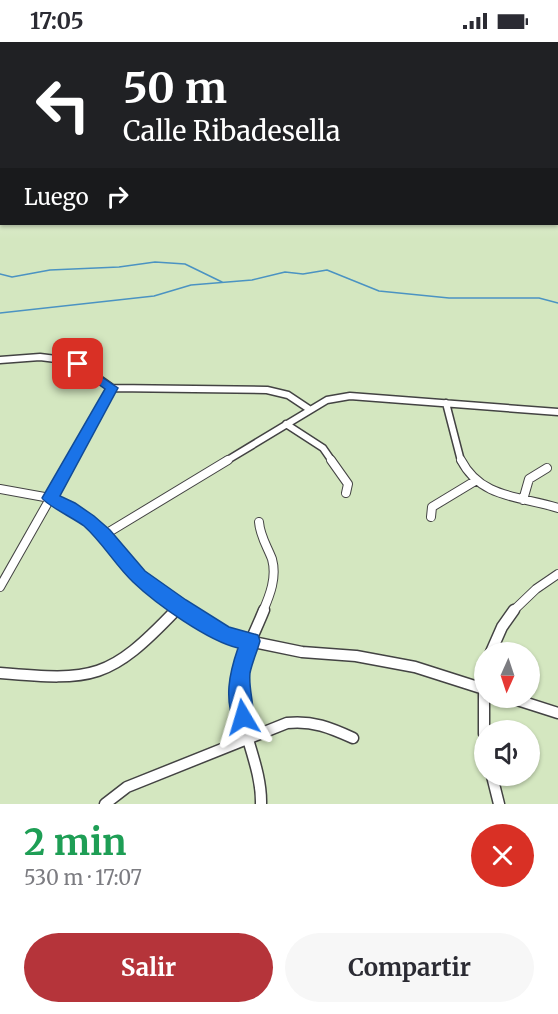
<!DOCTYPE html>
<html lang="es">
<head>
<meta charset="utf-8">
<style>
	:root { --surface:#fff; --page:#f7f7f7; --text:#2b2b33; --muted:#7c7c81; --accent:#b5343a }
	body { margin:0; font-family:Merriweather,serif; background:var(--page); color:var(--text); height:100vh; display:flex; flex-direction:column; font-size:22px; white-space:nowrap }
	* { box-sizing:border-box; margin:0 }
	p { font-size:20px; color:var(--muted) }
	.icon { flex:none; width:33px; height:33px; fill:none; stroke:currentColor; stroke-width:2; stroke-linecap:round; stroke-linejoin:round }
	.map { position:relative; height:762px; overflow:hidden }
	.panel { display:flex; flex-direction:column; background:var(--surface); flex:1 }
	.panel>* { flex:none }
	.top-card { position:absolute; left:0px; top:0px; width:558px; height:183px; box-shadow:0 2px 4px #0004; background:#202124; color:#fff; overflow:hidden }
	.needle { width:39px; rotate:183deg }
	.fabs { position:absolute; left:474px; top:600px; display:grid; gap:12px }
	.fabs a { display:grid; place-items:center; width:66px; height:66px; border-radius:50%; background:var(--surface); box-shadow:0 2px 4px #0004; font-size:30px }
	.pin { position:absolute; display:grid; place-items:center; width:51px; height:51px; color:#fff; margin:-26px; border-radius:12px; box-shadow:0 3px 9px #0006 }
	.me { position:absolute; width:66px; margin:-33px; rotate:353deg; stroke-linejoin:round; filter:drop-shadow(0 0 4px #0008) }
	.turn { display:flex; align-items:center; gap:21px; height:126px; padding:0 24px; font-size:27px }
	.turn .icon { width:78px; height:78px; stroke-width:2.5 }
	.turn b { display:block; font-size:42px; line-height:51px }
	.then { display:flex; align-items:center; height:57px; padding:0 24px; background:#0003; gap:12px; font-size:22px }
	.round { display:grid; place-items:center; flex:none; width:63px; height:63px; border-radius:32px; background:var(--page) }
	.summary { display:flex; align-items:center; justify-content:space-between; height:102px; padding:0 24px }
	h1 { font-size:36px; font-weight:700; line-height:45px; color:#1e9e55 }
	.button { display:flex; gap:12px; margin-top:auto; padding:12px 24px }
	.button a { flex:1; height:69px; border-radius:36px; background:var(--accent); color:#fff; font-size:24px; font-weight:700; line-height:69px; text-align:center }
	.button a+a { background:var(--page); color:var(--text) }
	.status { display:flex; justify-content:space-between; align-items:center; height:42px; padding:0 30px; background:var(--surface); direction:ltr }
	.status svg { height:16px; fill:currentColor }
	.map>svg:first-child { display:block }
</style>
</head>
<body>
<div class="status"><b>17:05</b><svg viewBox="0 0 49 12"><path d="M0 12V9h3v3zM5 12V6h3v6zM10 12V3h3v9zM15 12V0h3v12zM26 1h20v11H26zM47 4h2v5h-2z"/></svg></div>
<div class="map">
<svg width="558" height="762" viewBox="0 0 558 762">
	<rect width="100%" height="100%" fill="#fefcf5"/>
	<path fill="#d4e7c0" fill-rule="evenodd" d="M0 90 2 182H556L558 90V762H0ZM484 610H530V656H484ZM484 688H530V734H484Z"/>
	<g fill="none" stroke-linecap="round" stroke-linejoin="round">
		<path stroke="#4b93c2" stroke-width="1.5" d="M0 232 12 235 50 228 119 225 155 220 185 222 222 240
			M0 271 154 254 191 243 252 238 285 230 303 232 327 228 379 249 449 256H539L558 261"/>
		<g stroke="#434343" stroke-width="9">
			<path id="minor-far2" d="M0 318 40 315 64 318 78 322 112 346 267 348 288 353 309 367
				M446 361 461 419
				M286 382 323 406 332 419
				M71 419 112 346
				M226 419 327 358 350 354 558 370"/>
		</g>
		<g stroke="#434343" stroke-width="10">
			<path id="minor-far1" d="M331 418 348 442 346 451
				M461 418C481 457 521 454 558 466
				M0 447 50 456 70 465 104 493 139 534 189 569
				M523 458 529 437 547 426
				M431 475 432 465 475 439
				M259 480C260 494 267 504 272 517 277 535 270 553 263 569
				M104 493 228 418
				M0 545 72 418
				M174 569 179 564
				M513 569 536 547 558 532"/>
		</g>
		<g stroke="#434343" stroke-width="13">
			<path id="minor" d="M187 568 225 594 302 610 356 614 415 625 484 647
				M491 610 502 585 514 568
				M0 631C94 639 109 638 176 568
				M484 645V692
				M511 656 558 671
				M492 734 499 762
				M105 762 127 745 287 681C312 678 331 686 353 696
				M261 762C262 720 235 681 239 638 242 613 255 591 264 568"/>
		</g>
		<use href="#minor-far2" stroke="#fff" stroke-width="6"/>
		<use href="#minor-far1" stroke="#fff" stroke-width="8"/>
		<use href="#minor" stroke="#fff" stroke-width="10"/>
	</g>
	<linearGradient id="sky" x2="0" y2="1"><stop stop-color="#97c5ec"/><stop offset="0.46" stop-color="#fffefa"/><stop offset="1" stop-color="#fffefa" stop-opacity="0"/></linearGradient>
	<rect width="558" height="197" fill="url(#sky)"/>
	<path fill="#1a73e8" stroke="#114b97" stroke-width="1.5" d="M78 319 118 346 60 454 75 461 94 474 110 488 145 529 186 558 229 585 258 593 260 599C257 610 252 621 250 631 248 649 257 668 251 683L243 687 235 683C224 657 229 632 238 606 208 599 156 562 133 540 115 523 103 501 84 484 75 477 46 463 42 456L105 347 74 325V320Z"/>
</svg>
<div class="fabs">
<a><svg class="needle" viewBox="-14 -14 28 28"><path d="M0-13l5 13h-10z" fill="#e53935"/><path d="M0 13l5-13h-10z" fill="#7c7c81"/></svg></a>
<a><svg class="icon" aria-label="sound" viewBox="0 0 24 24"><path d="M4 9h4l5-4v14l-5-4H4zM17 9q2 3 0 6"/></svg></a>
</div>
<div class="pin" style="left:78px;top:322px;background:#d93025"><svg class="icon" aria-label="arrive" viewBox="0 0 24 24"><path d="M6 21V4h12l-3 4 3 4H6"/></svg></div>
<svg class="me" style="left:243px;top:675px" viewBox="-20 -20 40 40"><path d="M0-17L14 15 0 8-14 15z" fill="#1a73e8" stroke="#fff" stroke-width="4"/></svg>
<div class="top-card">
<div class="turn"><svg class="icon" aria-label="left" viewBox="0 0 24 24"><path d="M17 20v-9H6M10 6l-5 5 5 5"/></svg><div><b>50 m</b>Calle Ribadesella</div></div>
<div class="then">Luego<svg class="icon" aria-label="right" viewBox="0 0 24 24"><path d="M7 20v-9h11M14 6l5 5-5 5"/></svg></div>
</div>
</div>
<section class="panel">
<div class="summary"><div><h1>2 min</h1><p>530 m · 17:07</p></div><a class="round" style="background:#d93025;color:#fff"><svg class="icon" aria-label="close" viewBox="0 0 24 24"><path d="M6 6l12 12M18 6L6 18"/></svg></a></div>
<div class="button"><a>Salir</a><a>Compartir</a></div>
</section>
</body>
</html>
